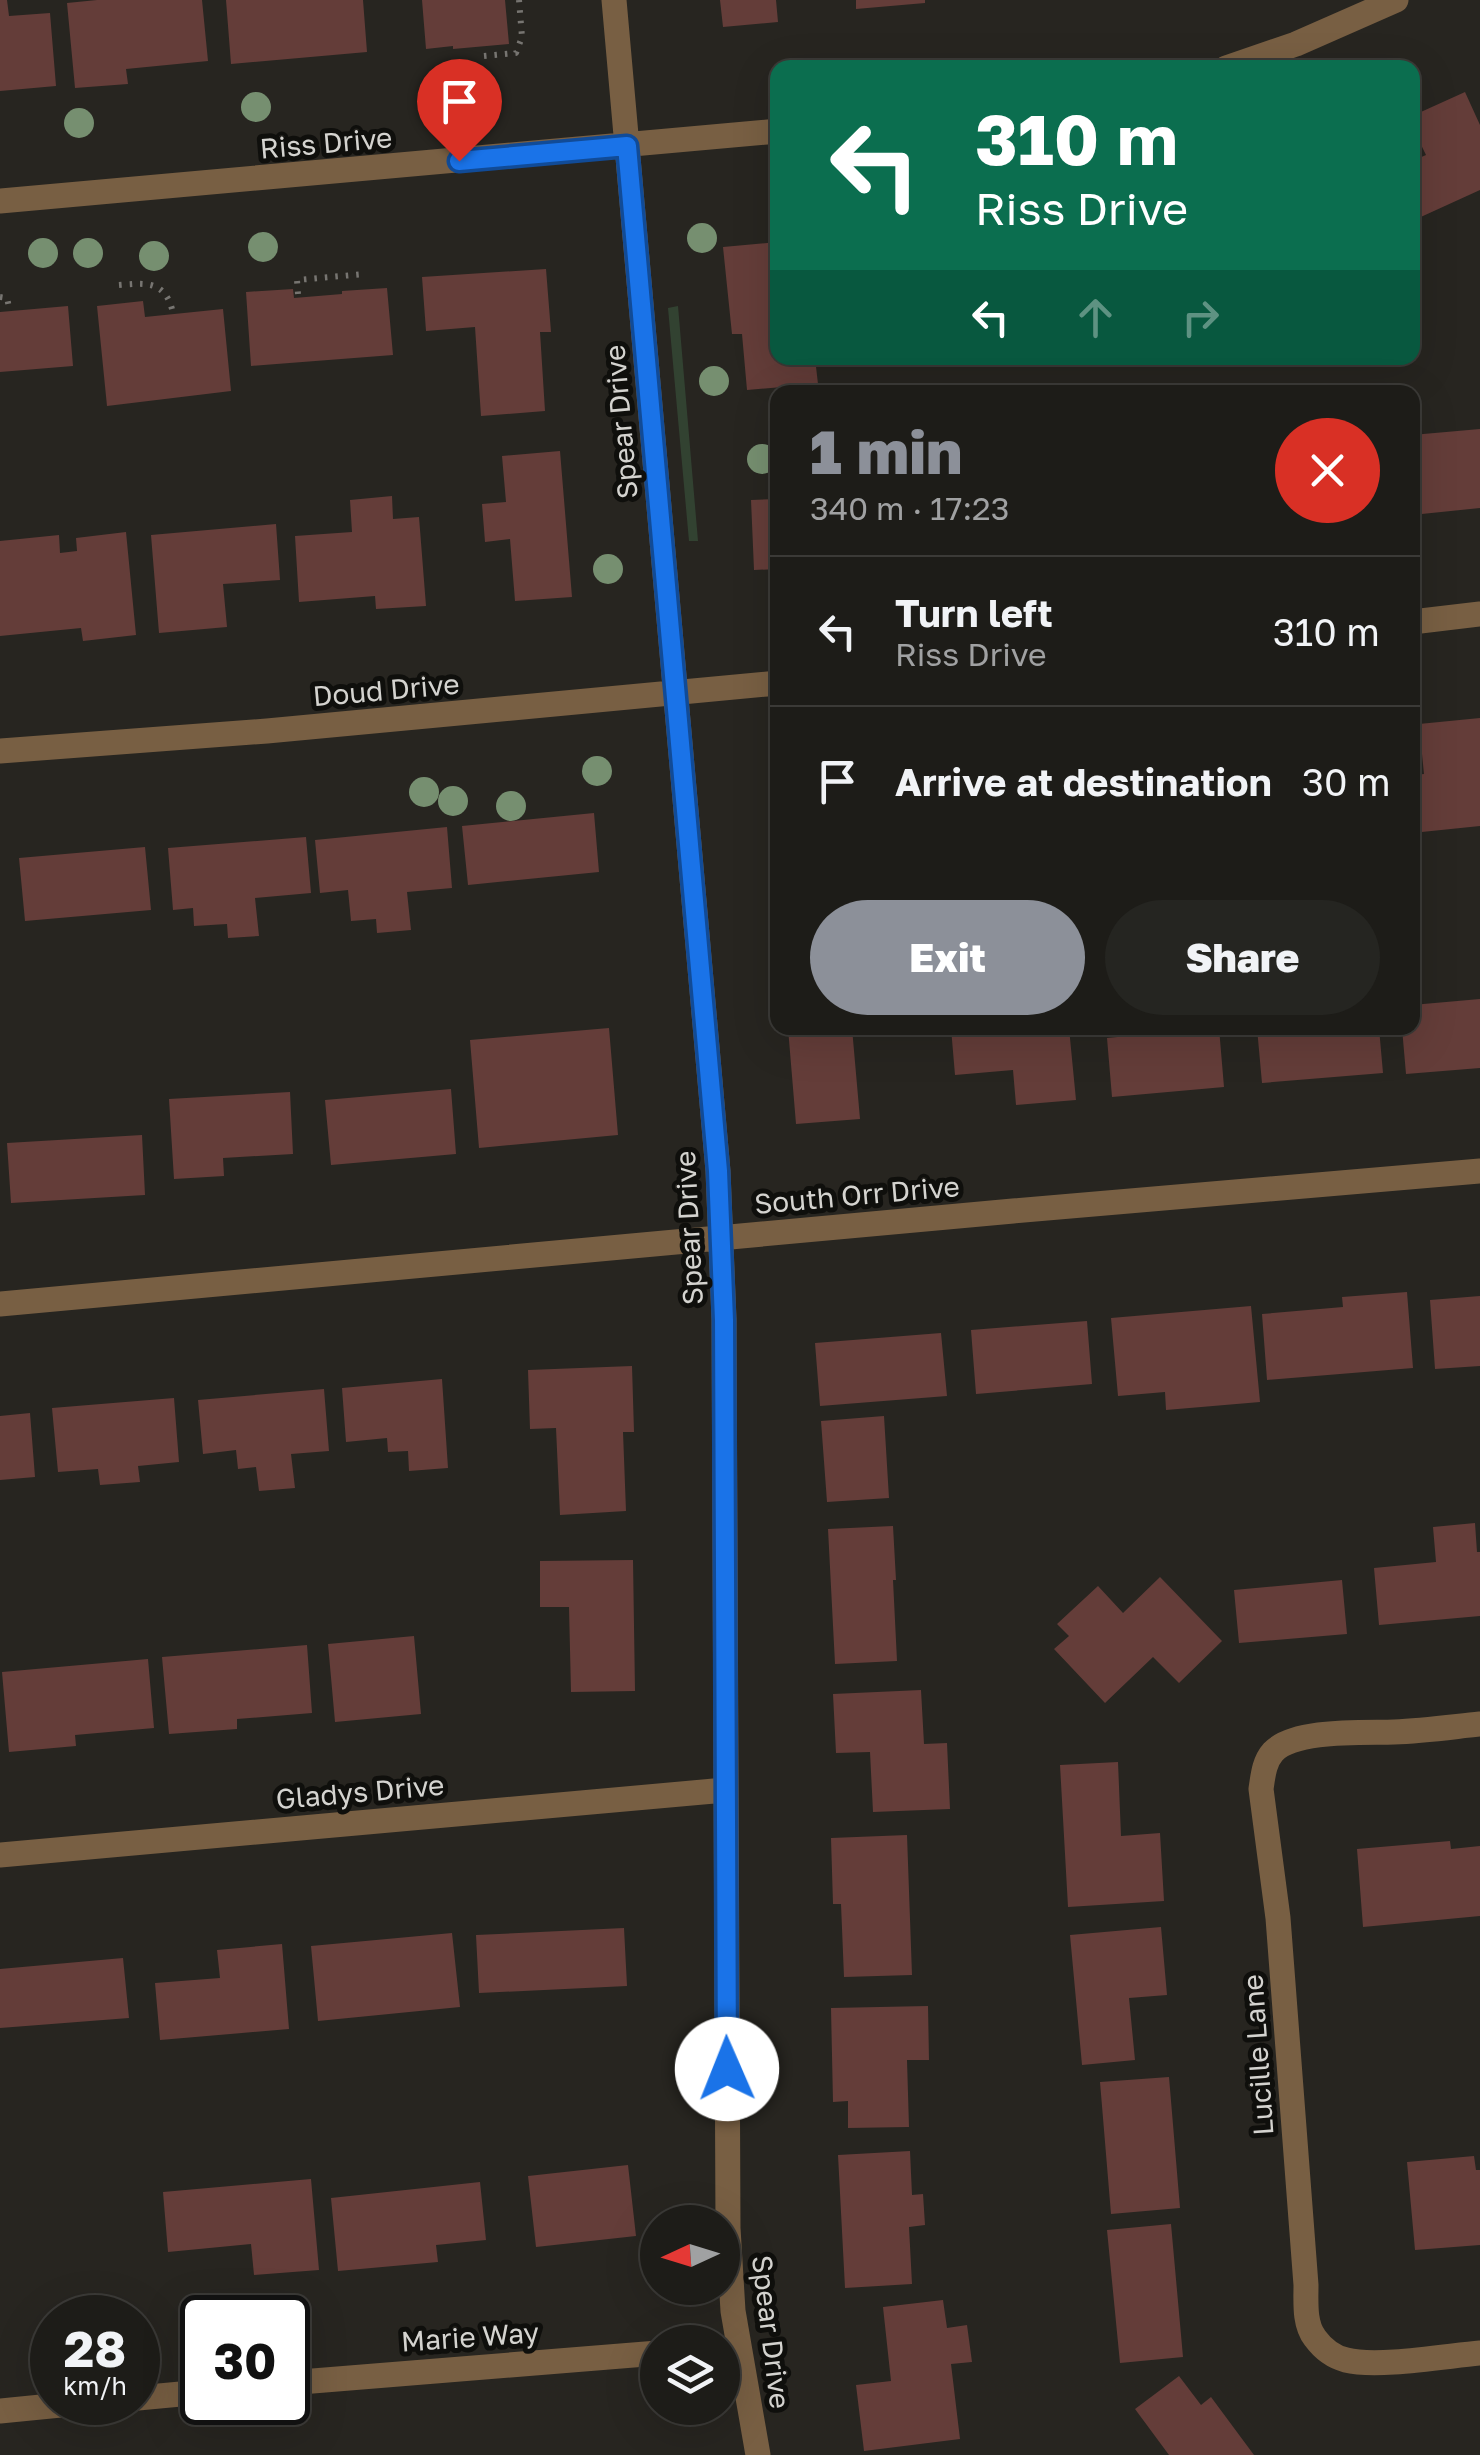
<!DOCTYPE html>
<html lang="en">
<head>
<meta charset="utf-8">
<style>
	:root { --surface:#1d1c18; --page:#252521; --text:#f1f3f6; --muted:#a0a1a2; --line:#3b3a37; --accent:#8c9099 }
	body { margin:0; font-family:"Golos Text",sans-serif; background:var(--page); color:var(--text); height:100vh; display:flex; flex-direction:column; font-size:38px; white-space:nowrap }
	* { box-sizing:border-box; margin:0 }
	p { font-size:32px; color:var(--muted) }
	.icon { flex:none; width:55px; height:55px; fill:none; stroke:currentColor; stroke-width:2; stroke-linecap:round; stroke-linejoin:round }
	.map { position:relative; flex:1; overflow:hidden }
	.sheet { position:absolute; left:770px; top:385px; width:650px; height:650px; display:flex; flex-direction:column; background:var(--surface); border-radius:20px; box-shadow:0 10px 40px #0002,0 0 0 2px var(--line) }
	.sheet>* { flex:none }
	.hud { position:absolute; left:770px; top:60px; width:650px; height:305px; border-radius:20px; box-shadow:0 10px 40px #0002,0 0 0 2px var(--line); background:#0b6e4f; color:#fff; overflow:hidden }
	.needle { width:65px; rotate:266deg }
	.fabs { position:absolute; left:640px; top:2205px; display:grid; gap:20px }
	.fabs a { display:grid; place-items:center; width:100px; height:100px; border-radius:50%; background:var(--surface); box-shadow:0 10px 40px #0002,0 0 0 2px var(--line); font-size:50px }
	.speed { position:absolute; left:30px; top:2295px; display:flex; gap:20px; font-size:50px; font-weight:700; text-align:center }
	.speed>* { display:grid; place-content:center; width:130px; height:130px; border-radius:50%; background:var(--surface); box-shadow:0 10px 40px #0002,0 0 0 2px var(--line); line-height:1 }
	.speed small { font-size:25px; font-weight:400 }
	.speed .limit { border:5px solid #111; border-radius:15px; background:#fff; color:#111 }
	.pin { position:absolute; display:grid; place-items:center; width:85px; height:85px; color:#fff; margin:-102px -42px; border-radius:50% 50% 50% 0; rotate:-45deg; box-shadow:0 0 10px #0007 }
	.pin .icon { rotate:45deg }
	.me { position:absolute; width:110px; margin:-55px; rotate:359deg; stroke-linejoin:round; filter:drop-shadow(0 0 8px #0008) }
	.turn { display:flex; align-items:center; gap:35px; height:210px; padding:0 40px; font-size:45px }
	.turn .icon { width:130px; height:130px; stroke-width:2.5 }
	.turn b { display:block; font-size:70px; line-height:85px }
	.lanes { display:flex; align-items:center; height:95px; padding:0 40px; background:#0003; justify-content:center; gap:50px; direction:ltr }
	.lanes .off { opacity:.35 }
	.round { display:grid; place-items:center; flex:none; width:105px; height:105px; border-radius:52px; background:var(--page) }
	.head { display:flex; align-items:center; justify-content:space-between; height:170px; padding:0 40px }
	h1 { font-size:60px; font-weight:800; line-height:75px; color:var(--accent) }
	.cta { display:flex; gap:20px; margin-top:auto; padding:20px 40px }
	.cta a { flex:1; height:115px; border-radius:60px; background:var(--accent); color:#fff; font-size:40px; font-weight:800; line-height:115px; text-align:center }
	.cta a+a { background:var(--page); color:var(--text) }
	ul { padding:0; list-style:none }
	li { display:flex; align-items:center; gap:30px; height:150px; padding:0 40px; border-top:2px solid var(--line) }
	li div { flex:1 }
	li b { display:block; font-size:38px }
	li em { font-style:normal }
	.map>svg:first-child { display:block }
</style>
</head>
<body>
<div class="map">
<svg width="1480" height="2455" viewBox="0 0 1480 2455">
	<rect width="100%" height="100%" fill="#272520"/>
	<path fill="#324231" d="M678 306 698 541H689L668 308Z"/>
	<path fill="#643d39" d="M0 0H7L9 16 50 13 56 86 0 91Z
		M97 0H202L208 61 126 69 128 84 75 88 67 3Z
		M226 0H363L367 52 231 64Z
		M422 0H505L509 44 453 49V46L426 49Z
		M720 0H776L778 22 723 27Z
		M856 0H925V3L856 9Z
		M1465 92 1480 125V190L1412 221V161L1426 155 1412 126V116Z
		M778 242V358H815L818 384 747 390 742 334H732L723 247Z
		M546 269 551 332H540L545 411 481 416 475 327 426 331 422 277Z
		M387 288 393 355 251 366 246 292 293 289 294 298 342 294V291Z
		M143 301 145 317 223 309 231 391 107 406 97 306Z
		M68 306 73 366 0 372V312Z
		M1480 429V508L1412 515V435Z
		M560 451 572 597 515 601 510 539 485 542 482 504 506 502 502 456Z
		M392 496 393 519 419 517 426 606 376 609 375 596 299 602 295 536 352 532 350 500Z
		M778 499V569L754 570 751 500Z
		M276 524 280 580 223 584 227 627 159 633 151 535Z
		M126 532 136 635 83 641 81 628 0 636V541L59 535 60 553 77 551 76 538Z
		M1480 718V826L1412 833V775L1424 774 1419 724Z
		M594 813 599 872 468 885 462 826Z
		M447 827 452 888 407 892 411 930 377 933 376 919 351 921 348 890 320 893 315 840Z
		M306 837 311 893 255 898 259 936 228 938 227 924 194 926 193 908 173 910 168 848Z
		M145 847 151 910 25 921 19 858Z
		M1480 999V1068L1406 1074 1402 1028H1412V1005Z
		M609 1028 618 1135 479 1148 470 1040Z
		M788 1028H852L860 1119 796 1124Z
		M951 1028H1069L1076 1100 1016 1105 1013 1070 955 1075Z
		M1182 1028H1219L1224 1087 1112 1097 1107 1038 1182 1031Z
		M1257 1028H1379L1383 1073 1262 1083Z
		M451 1089 456 1154 331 1165 325 1100Z
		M290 1092 293 1154 223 1158 224 1176 174 1179 169 1099Z
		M142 1135 145 1195 11 1203 7 1143Z
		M1407 1292 1413 1368 1267 1380 1262 1314 1343 1307 1342 1297Z
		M1480 1296V1366L1435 1369 1430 1300Z
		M1251 1306 1260 1402 1166 1410 1165 1392 1118 1396 1111 1318Z
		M1087 1321 1092 1384 976 1394 971 1330Z
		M941 1333 947 1396 820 1406 815 1343Z
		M632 1366 634 1432H623L626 1511 560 1515 556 1428 530 1429 528 1370Z
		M442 1379 448 1468 409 1471 408 1451 388 1452 387 1438 346 1442 342 1388Z
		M324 1389 329 1451 291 1454 295 1488 259 1491 256 1467 238 1469 236 1450 203 1454 198 1400Z
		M174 1398 179 1462 138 1466 140 1482 100 1485 98 1469 58 1472 52 1408Z
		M30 1413 35 1477 0 1480V1416Z
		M884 1416 889 1498 827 1502 821 1421Z
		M1475 1523 1477 1552H1480V1616L1379 1625 1374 1568 1436 1562 1433 1527Z
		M893 1526 896 1580H893L897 1661 835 1664 828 1529Z
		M633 1560 635 1691 571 1692 569 1607H540V1561Z
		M1160 1577 1222 1641 1179 1683 1153 1657 1105 1703 1054 1649 1069 1636 1057 1624 1098 1586 1123 1613Z
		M1342 1580 1347 1634 1239 1643 1234 1590Z
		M414 1636 421 1714 335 1722 328 1644Z
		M307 1645 312 1713 237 1719V1729L169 1734 162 1657Z
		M148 1659 154 1728 75 1735 76 1746 9 1752 2 1672Z
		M921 1690 924 1744 947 1743 950 1809 873 1812 870 1752 836 1753 833 1694Z
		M1118 1762 1121 1836 1160 1833 1164 1901 1068 1907 1060 1765Z
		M907 1835 912 1975 844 1977 841 1904H833L831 1838Z
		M1450 1841 1451 1849 1480 1846V1916L1363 1927 1357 1849Z
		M1161 1927 1167 1995 1129 1998 1135 2060 1082 2065 1070 1935Z
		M624 1928 627 1986 479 1993 476 1935Z
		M452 1933 460 2007 318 2021 311 1946Z
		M282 1944 289 2029 160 2040 155 1983 220 1978 217 1950Z
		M123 1958 129 2018 0 2028V1969Z
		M928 2006 929 2060H907L909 2127 848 2128V2101L833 2102 831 2008Z
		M1169 2077 1180 2208 1111 2214 1100 2082Z
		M910 2151 912 2195 923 2194 925 2225 909 2227 912 2284 845 2288 838 2155Z
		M1474 2156 1476 2170H1480V2245L1415 2250 1407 2162Z
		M628 2165 636 2236 536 2247 528 2176Z
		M311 2179 319 2270 254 2275 251 2244 168 2252 163 2192Z
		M480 2182 486 2240 436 2245 438 2262 338 2271 331 2198Z
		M1171 2224 1183 2357 1120 2363 1107 2230Z
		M943 2300 947 2328 967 2325 972 2362 951 2364 960 2439 864 2451 856 2385 891 2381 883 2307Z
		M1179 2376 1201 2405 1211 2397 1254 2455H1169L1135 2409Z"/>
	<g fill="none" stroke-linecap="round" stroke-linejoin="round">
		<path stroke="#777571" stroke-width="6" stroke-dasharray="2.5 8" stroke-linecap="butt" d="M484 56 516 53 522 37 519 0
			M119 285C144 283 164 280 172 309
			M298 294 297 280 364 274
			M0 297 7 298 9 307"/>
		<path stroke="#785f43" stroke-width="25" d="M614 0 718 1171 724 1319 728 2228 733 2311 758 2455
			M1226 68 1296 44 1396 0
			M0 201 778 131
			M1412 622 1480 614
			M0 751 267 731 778 683
			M0 1304 1013 1211 1480 1171
			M1480 1724C1451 1727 1423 1731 1394 1732 1364 1733 1294 1729 1273 1752 1264 1762 1263 1776 1261 1789L1278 1918 1306 2285C1306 2302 1304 2324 1315 2338 1323 2349 1334 2357 1346 2360 1377 2368 1446 2356 1480 2353
			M0 1855 725 1790
			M288 2383 658 2353
			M138 2398 202 2392
			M0 2411 91 2402"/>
	</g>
	<g fill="#768f70">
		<circle cx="256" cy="107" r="15"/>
		<circle cx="79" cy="123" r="15"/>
		<circle cx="702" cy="238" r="15"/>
		<circle cx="263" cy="247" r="15"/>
		<circle cx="43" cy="253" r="15"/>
		<circle cx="88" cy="253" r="15"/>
		<circle cx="154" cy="256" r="15"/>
		<circle cx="714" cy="381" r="15"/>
		<circle cx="762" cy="459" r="15"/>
		<circle cx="608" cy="569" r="15"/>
		<circle cx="597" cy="771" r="15"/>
		<circle cx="424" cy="792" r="15"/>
		<circle cx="453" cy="801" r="15"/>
		<circle cx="511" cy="806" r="15"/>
	</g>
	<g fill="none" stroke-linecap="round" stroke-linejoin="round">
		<g stroke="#114b97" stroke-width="25">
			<path id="route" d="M459 161 627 146 718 1171 724 1320 727 2069"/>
		</g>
		<use href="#route" stroke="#1a73e8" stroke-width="18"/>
	</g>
	<g text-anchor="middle" stroke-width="10" stroke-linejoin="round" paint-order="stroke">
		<g font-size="28" fill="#d4d3cf" stroke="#0f0f0c">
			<text transform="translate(326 143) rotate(-5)" y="10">Riss Drive</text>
			<text transform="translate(621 422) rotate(-95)" y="10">Spear Drive</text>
			<text transform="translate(386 690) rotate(-5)" y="10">Doud Drive</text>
			<text transform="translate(857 1195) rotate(-5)" y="10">South Orr Drive</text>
			<text transform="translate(689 1228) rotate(-93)" y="10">Spear Drive</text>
			<text transform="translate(360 1792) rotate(-5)" y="10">Gladys Drive</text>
			<text transform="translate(1258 2055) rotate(-94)" y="10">Lucille Lane</text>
			<text transform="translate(771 2332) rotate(83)" y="10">Spear Drive</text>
			<text transform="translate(470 2337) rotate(-4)" y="10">Marie Way</text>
		</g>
	</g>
</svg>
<div class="fabs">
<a><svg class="needle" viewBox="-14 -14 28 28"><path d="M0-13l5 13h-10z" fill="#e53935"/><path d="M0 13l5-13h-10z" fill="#a0a1a2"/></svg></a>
<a><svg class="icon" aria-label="layers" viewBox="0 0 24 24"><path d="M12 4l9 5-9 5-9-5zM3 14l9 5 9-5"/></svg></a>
</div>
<div class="speed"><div>28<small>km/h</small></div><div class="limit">30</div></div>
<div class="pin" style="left:459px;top:161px;background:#d93025"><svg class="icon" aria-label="arrive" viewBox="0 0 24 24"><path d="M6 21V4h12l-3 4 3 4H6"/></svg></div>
<svg class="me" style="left:727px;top:2069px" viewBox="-20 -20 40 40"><circle r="19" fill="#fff"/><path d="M0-13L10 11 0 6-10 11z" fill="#1a73e8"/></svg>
<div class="hud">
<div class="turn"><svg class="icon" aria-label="left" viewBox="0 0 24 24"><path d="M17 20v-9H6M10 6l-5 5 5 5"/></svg><div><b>310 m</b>Riss Drive</div></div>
<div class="lanes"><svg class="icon" aria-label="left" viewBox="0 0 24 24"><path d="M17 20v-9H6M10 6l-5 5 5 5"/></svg><svg class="icon off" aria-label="ahead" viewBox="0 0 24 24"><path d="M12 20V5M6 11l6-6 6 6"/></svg><svg class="icon off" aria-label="right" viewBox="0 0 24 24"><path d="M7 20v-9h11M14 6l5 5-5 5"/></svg></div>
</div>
<section class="sheet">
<div class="head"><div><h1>1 min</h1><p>340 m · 17:23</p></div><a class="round" style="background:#d93025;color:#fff"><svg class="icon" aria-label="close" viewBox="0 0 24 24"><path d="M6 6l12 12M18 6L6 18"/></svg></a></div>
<ul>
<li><svg class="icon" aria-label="left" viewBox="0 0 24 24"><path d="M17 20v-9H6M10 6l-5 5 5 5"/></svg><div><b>Turn left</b><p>Riss Drive</p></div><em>310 m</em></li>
<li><svg class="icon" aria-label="arrive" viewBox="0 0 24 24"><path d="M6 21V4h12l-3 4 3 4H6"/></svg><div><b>Arrive at destination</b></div><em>30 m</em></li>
</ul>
<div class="cta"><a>Exit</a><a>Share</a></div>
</section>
</div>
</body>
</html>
